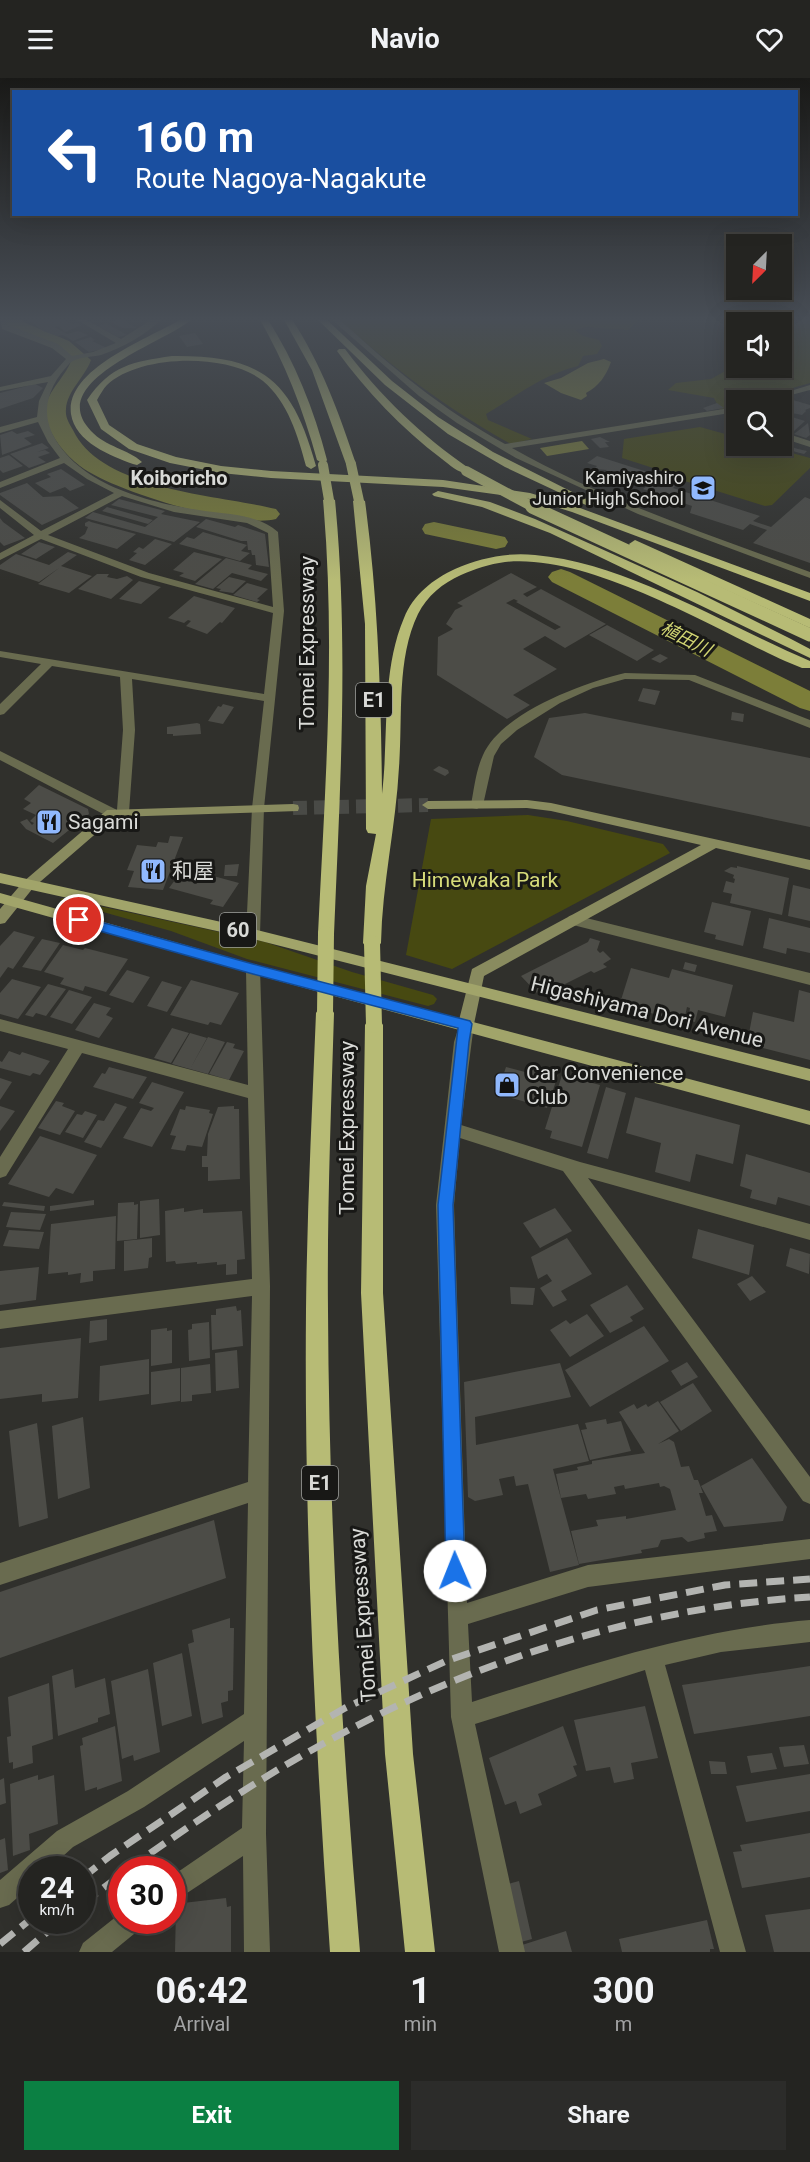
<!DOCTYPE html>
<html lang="en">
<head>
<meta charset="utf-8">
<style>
	:root { --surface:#242421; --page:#2c2c2a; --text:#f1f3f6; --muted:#a3a4a5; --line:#41413f; --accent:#0b8043 }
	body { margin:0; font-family:Roboto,"Noto Sans JP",sans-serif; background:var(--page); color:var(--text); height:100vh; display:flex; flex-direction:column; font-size:22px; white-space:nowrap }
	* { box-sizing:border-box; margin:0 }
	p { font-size:20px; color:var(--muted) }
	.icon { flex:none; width:33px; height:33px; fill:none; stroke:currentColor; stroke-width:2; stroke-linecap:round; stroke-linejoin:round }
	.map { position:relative; height:1874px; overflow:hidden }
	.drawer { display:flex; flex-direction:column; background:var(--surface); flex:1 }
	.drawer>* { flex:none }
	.banner { position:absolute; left:12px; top:12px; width:786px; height:126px; border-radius:0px; box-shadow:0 6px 24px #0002,0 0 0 2px var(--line); background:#1a4fa0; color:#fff; overflow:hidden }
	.needle { width:39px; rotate:204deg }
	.controls { position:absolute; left:726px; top:156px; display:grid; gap:12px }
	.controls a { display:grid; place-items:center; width:66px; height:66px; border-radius:0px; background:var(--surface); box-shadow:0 6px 24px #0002,0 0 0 2px var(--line); font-size:30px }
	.speed { position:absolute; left:18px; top:1778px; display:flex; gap:12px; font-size:30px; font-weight:700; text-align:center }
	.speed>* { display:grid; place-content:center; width:78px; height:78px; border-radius:50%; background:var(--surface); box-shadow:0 6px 24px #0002,0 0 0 2px var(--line); line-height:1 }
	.speed small { font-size:15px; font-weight:400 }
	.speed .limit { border:9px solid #d22; background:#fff; color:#111 }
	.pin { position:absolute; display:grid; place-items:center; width:51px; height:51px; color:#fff; margin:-26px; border:3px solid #fff; border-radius:50%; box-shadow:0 2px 6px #0007 }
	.me { position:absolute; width:66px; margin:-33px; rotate:359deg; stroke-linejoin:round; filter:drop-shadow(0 0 4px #0008) }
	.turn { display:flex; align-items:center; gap:21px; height:126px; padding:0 24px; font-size:27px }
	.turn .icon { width:78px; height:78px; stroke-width:2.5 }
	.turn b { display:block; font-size:42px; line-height:51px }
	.eta { display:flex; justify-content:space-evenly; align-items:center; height:102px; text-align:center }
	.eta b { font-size:36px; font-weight:700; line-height:42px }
	.primary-button { display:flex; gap:12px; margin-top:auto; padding:12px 24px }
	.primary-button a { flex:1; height:69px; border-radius:0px; background:var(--accent); color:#fff; font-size:24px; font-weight:700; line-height:69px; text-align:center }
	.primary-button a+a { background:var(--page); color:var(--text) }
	header { display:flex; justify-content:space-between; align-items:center; height:78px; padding:0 24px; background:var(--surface); font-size:27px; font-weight:700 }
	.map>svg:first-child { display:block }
</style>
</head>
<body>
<header><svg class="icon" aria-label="menu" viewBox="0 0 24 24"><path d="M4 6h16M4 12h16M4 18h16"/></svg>Navio<svg class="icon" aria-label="heart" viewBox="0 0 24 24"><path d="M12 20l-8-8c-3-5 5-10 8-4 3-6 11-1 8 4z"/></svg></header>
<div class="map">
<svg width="810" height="1874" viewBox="0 0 810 1874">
	<rect width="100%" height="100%" fill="#30302c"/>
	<path fill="#474911" d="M338 240H641L628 252 586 249 575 252 583 258 599 262 602 268 597 276 583 278 578 288C542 297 518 317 486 336L488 342 532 361 511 366C449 332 390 288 338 240Z
		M796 240H810V305L751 322H736V327L720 332 714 320 668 312 676 305 711 301 736 287V290H782V264L785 259 782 257V250L798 246Z
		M700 349 736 359V368H767L810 380V390L772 427 765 428 672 399 675 397 622 380 624 361Z
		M528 737 567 743 663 766 670 775 452 891 406 877 431 741Z
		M62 820 265 864 352 894 433 917 437 921 434 926 428 928 247 881 171 853 60 822Z"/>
	<path fill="#7c7e39" d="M604 281 611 284C606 298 599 308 586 315L587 318 581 322 561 315 544 305 561 300 588 285Z
		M582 363 589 371 547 378 540 370Z"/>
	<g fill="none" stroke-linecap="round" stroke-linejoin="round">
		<path fill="#7c7e39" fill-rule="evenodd" d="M4 240H22L23 244 69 263 91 282C85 299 67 313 66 331 65 339 69 345 73 352 102 413 220 417 276 431L280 436 276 441C238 451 112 413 80 388 65 377 51 359 46 341 40 319 64 302 71 283L55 271 8 251Z
			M434 444 505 459 508 464 505 469 496 471 425 456 422 451 425 446Z
			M561 491 570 494 810 613V633L800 630 552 504 548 499 552 494Z"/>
	</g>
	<path fill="#4c4c47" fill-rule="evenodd" d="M26 240H60L72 246 77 245 82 247 65 254 59 248 54 249 47 245 67 256 78 253 88 257 73 263 63 257 57 258 43 253Z
		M121 241 137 250H122L111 244Z
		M106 245 127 257 118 259 98 248Z
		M195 255 203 266 187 269 179 258Z
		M91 259 95 262 92 263 107 270 89 274 75 264Z
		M35 306 43 310 33 320 0 331V315Z
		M786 320 810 327V330L805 332 806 333 802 337 782 333V324Z
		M717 325 724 330 707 333 703 330Z
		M782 336 805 343 794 353 785 351 782 350Z
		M808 345 810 357 806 360 794 356Z
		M12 353 17 356 28 353 35 357 24 360 32 366 2 377 0 357Z
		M600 359 610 364H605L609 369 600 370 591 361Z
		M42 365 49 370 37 374 45 372 50 375 38 379 46 384 29 390 10 376Z
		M782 366 798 371 807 373 804 376 796 374 782 369Z
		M9 377 23 388 3 395 0 392V380Z
		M597 378 679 404 673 410 760 438 753 443 771 449 805 419 810 421V485L753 465 767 452 750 446 743 452 690 435 692 428 643 411 647 408 639 406 643 404 623 397 616 402 600 397 607 392 594 391 597 388 587 385Z
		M61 391 85 407 70 413 65 409 50 415 35 405 51 399 47 396Z
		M27 405 43 419 62 418 79 430 42 447 0 417V415Z
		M119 421 165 433 161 436 200 444 174 464 85 440 93 434 145 449 158 439 111 427Z
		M107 429 153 442 148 446 102 433Z
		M0 440 3 444 25 460 4 468 0 464Z
		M206 441 235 449 238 447 265 456 269 489 256 487 255 477H252L251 472H248L247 463H241L196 449Z
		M89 443 91 444 136 456 117 471 79 460 85 456 88 449 85 448V445Z
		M203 454 247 467 241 473 250 475 240 483 179 466 187 459 194 461Z
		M155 461 172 466 145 487 129 482 137 475 133 474 139 469 143 471Z
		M39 464 55 469 36 481 21 476Z
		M68 474 77 477 61 488 92 498 69 515 38 506 59 490 39 504 0 491V487L16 476 49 487Z
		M194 474 222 481 195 503 179 498 184 495 173 492Z
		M226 480 252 487 248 491 268 496 261 503 232 495 213 511 195 506Z
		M511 495 537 509 523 516 527 519 541 511 606 546 565 570 545 558 523 571 557 591 513 617 530 627 507 641 437 597 438 559 453 551 446 546 455 532 463 528 457 525ZM514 521 518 523 516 524 561 549 555 552 506 525Z
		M97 496H109L107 499 117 501 127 498 133 502 111 521 78 511Z
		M229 499 246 503 233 515 219 513 221 511 216 510Z
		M139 503 161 509 141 526 119 521Z
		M247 505 268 511 257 521 260 522 257 524 233 517Z
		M194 518 235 530 222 545 220 544 207 556 186 548 191 543 188 542 184 545 168 540Z
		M607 547 654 572 637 583 589 557Z
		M660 576 668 580 660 585 651 581Z
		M643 610 660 613 655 627 638 623Z
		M223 626 234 629 223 646 208 643 218 628 221 629Z
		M732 634 744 636 743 644 731 642Z
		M585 635 810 680V749L562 697 534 679 549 640Z
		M197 645 200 646 201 656 173 658V656H167V649Z
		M439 688 448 692 449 695 445 698 433 692Z
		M39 707 88 731 89 736 53 765 26 751 20 744 27 741 32 747 34 745 30 743 36 737 23 731 31 725 24 721Z
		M170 758 183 759 163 812 128 809 134 793 127 792 137 767 156 769 158 764 168 765Z
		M239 786 237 798H224L225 787Z
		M737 788 789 800 782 837 730 825 732 816 723 814 726 803 734 805 735 801 733 800 734 797 724 793 731 789 737 790Z
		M184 790 239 805 223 829 210 826 213 822 169 810Z
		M793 807 810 811V843L788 838Z
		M712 824 751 833 743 868 715 861 716 857 704 854Z
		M769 840 810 850V875L787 870 786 876 763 870Z
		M14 853 35 859 13 891 8 889 0 900V868Z
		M590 860 600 863 597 872 600 875 603 873 611 881 603 886 607 889 594 895 591 893 543 917 541 915 538 916 521 898 588 864Z
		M42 861 60 865 41 893 22 889Z
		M63 867 83 872 85 870 128 881 106 914 85 908 83 913 60 906 64 900 44 894Z
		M685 884 697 887 695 894 683 891Z
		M631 890 669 900 672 891 733 907 725 939 698 932 695 944 688 942 690 930 687 929 683 948 664 943 666 939 635 931 637 926 621 922Z
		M127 892 150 899 133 925 109 917Z
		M12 901 41 909 18 941 0 936V915Z
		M191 902 239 915 221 947 210 944 208 947 170 937Z
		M162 903 182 909 167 934 147 928Z
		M48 906 66 911 46 938 36 935 33 939 25 937Z
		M69 912 92 919 72 946 50 939Z
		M799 912 810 915V982L747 966 753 934 794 944Z
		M94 925 111 930 106 937 113 940 99 960 75 952Z
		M172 950 189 955 171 985 154 980Z
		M190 955 207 960 190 991 172 986Z
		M208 959 225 964 208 996 190 991Z
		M227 964 235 966 233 970 244 973 229 1002 209 996Z
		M9 973 20 977 22 974 50 983 40 997 33 995 30 998 0 990V983L2 984Z
		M527 988 558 997 547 1030 497 1016 506 989 525 994Z
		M109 989 147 999 133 1021 93 1009 102 995 105 996Z
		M562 997 600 1007 582 1069 550 1060 552 1053 545 1051Z
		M0 1000 12 1004 0 1022Z
		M152 1004 184 1014 152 1069 123 1060 141 1030 151 1033 154 1030 139 1025Z
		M606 1009 626 1015 608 1081 587 1075Z
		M635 1019 740 1047 733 1086 696 1076 690 1104 655 1094 661 1065 626 1055Z
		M56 1023 64 1025 62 1028 75 1033 60 1057 38 1050Z
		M115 1025 127 1029 101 1070 84 1064 98 1042 104 1043Z
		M0 1028 15 1033 0 1053Z
		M186 1028 210 1032 209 1035 213 1036 202 1069 187 1067 185 1073 171 1071 176 1058 170 1057 180 1031 185 1032Z
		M234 1028V1031H239L240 1101 208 1103V1089H202V1078H207L208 1056 218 1029Z
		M85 1033 97 1037 83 1060 65 1054 77 1036 82 1037Z
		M40 1058 97 1077 73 1116 56 1110 49 1119 8 1106Z
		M746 1076 810 1095V1128L778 1119 776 1127 750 1120 752 1112 740 1108Z
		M159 1121 160 1157 140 1160V1123Z
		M94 1122V1127L50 1133V1128Z
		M4 1124 45 1128 44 1133 2 1128Z
		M134 1124V1127L138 1126 137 1161 117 1163 118 1125Z
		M184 1130V1134L203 1131V1135L242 1133 245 1181 237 1182V1196L226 1197V1186L217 1187V1184L197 1186V1184L176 1186 175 1183 166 1184 165 1133Z
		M555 1130 572 1153 540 1170 523 1145Z
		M11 1134 46 1136 40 1152 6 1149Z
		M116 1138 115 1191 93 1193V1203L80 1205 81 1195 68 1197V1194L48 1196 51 1146Z
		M698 1151 754 1167 749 1197 692 1180Z
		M9 1152 44 1154 39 1171 3 1168Z
		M152 1160V1179L149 1180 148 1190 124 1193V1163Z
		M567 1160 592 1196 561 1213 567 1222 553 1229 540 1210 552 1203 547 1196 538 1201 531 1179Z
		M790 1170 810 1176 809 1196 786 1188Z
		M39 1189 36 1222 0 1227V1193Z
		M752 1198 766 1214 750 1223 737 1206Z
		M627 1207 644 1231 630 1239 633 1243 610 1255 590 1227Z
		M510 1209 535 1210 533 1227 511 1226Z
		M236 1228 237 1233 241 1232 243 1268 212 1272 211 1237H216V1231Z
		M587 1236 604 1258 570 1279 550 1252 566 1242 570 1246Z
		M107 1241V1262L89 1265 90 1243Z
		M209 1244 210 1280 189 1283 188 1252 192 1251V1246Z
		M644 1248 669 1283 590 1329 565 1292Z
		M167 1250V1253L172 1252V1285L151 1288V1252Z
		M81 1260 78 1320 42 1324V1316L0 1321V1270Z
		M237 1272 239 1310 216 1313 215 1275Z
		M149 1281V1316L99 1323 100 1288Z
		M687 1284 698 1299 681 1308 671 1293Z
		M560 1285 571 1319 475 1339 476 1367 578 1346 589 1383 553 1391 579 1487 550 1494 528 1406 516 1408 514 1398 499 1401 503 1417 475 1423 468 1419 464 1304Z
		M210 1286 211 1315 192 1317V1323L181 1324V1290Z
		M180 1290V1323L151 1327V1294Z
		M693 1305 712 1333 681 1353 660 1324Z
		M658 1323 679 1353 658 1366 669 1361 674 1364 681 1389 689 1388 694 1402H698L703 1415H699L706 1438 712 1437 717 1453 704 1455 705 1460 688 1464 682 1459 661 1462 658 1469 641 1472 642 1475 579 1486 571 1453 598 1448 596 1442 626 1438V1441L676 1432 670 1411 664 1408 660 1409 659 1405 625 1411 624 1407 614 1409 616 1416 588 1421 586 1416 561 1420 556 1396 578 1392 577 1389 592 1386V1383L645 1375 619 1334 634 1326 637 1331 646 1326 648 1329Z
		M83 1339 90 1410 58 1421 52 1348Z
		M606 1341 607 1346 621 1343 631 1373 590 1382 581 1352 587 1351 585 1345Z
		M37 1345 48 1440 19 1449 9 1353Z
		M752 1380 787 1429 783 1443 724 1449 701 1408Z
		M214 1442 226 1500 0 1580V1514Z
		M230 1540V1550H234L233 1612 228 1613V1623L221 1625 223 1639 202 1646 188 1566 194 1564 192 1552Z
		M182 1575 192 1638 162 1648 153 1585Z
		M810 1588V1638L694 1656 682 1607Z
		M73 1591 75 1610 105 1600 110 1636 98 1640V1644L58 1658 52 1598Z
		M148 1591 160 1674 134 1683 133 1677 122 1681 111 1603Z
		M49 1605 53 1661 32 1668 33 1685 13 1691V1684L9 1685 7 1659 11 1658 8 1619Z
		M645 1628 658 1680 631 1685 634 1701 614 1705 610 1689 586 1693 574 1642Z
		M115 1648 122 1703 97 1712V1709L85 1713 80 1668 83 1667 82 1660Z
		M563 1648 577 1687 573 1688 577 1698 538 1716 542 1727 520 1736 516 1723 505 1727 489 1680Z
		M804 1667 809 1686 784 1689 779 1669Z
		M772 1675 777 1691 751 1695 747 1678Z
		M709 1683 725 1684 727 1696H711Z
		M810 1696V1733L746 1744 736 1708Z
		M38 1697V1702L54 1697 58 1746 29 1756 30 1772 13 1778 10 1706Z
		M4 1700 6 1725 0 1727V1702Z
		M810 1755V1799L742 1810 733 1774 742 1773 740 1767Z
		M5 1760 8 1792 0 1795V1762Z
		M519 1803 532 1861 521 1864 508 1806Z
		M226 1820 227 1829 231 1828V1874H175L176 1832 183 1831V1825Z
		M810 1831V1874H774L765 1837Z
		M707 1842 714 1871H710V1874H622L619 1861Z
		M566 1853 572 1874H524L522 1867Z"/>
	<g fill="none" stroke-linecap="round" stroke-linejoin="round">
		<path stroke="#494a46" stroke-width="14" stroke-dasharray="14 7" stroke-linecap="butt" d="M293 730 428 727"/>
		<path fill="#696b4f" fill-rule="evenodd" d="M0 240H3L8 247 58 266 72 278 93 274 116 265 74 240H83L121 261 154 240H163C147 256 122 270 101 277 92 279 77 279 70 285 51 305 40 329 52 355 78 408 151 425 205 433 229 436 259 437 278 454L284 533 264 730 260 856 258 860 253 861 246 856 252 730 264 623 132 601 135 652 129 734 123 738 118 736 112 739 107 738 0 682V673L117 732 123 652 120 599 52 588 4 636 0 637V626L41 586 0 579V573L264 616 273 535 141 499 41 461 0 482V475L34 457 0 430V422L41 453 114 415 87 401 64 385 0 410V404L60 380 48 364 38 344 0 355V349L37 339 39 323 48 304 0 313V309L51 298 66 281 52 270 2 251ZM122 418 174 434 247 445 268 455 273 529 149 495 48 457Z
			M330 240H338C390 288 443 332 505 366L736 329V334L512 370C606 423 710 457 810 494V500L638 436 516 380 457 345 419 318Z
			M810 307V312L772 322H761Z
			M782 354 810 363V369L782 360Z
			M625 595 695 597 810 642V650L689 602 625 601 593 610 560 625 517 652 501 666 494 678 483 727 477 731 472 730 471 727C474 711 476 692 483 677 501 635 583 605 625 595Z
			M574 837 810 895V907L569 846 567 842 569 838Z
			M253 886 258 887 260 891 270 1208 266 1756 270 1874H244L243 1778 172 1825V1798L242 1750 244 1663 144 1729 73 1769 49 1791H32V1807L9 1827 0 1830V1802L57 1753 128 1713 244 1636 248 1425 0 1507V1485L248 1404 252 1218 0 1251V1233L252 1201 248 1020 82 975 6 1098 0 1100V1079L68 971 0 953V941L248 1007 246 891 248 887Z
			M466 940 471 942 474 946 461 1047 580 1084 810 1146V1162L588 1100 810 1399V1426L803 1423 563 1093 460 1060 454 1127 467 1525 588 1487 810 1461V1481L588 1509 468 1546 472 1624C585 1588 691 1552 810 1542V1564L721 1574 665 1587 746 1874H720L645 1592 475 1646 525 1874H499L451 1639 436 1127 454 964 461 942Z
			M122 1834V1842H143L140 1851 112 1874H79L83 1865Z"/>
		<path fill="#898b5f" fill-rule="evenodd" d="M527 722 551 725 810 782V792L716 770 484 898 474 946 471 950H461L458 946 472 891 701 767 551 733 527 730 428 731 422 727 428 723Z
			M293 726 298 727 299 730 298 733 115 739 33 810 5 845 0 846V831L23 804 107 732Z"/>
		<path fill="#a1a46a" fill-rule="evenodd" d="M0 795 253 851 810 991V1003L253 861 0 805Z
			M0 815 253 886 810 1033V1047L253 896 0 825Z"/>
		<path fill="#b7bb75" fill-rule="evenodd" d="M183 240H193C169 264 42 302 91 353 106 369 128 371 142 384L137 387 133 386C111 378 75 364 71 336 65 290 151 260 183 240Z
			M259 240H267C295 284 314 331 327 382L326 384 322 385 317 382C303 331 285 285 259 240Z
			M283 240H291C321 285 339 335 356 386L355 388 351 389 346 386 312 292Z
			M316 240H325L392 303 438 339 493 374 594 425 588 428 505 389 448 356 385 307Z
			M339 271H345C381 319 421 357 470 391V395C460 397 450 387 442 381 401 350 367 314 337 273Z
			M172 278C262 277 292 301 316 388L311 391 306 388C298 358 288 324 263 303 229 275 140 276 107 307 103 311 100 317 97 322L109 347 137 366 176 379 221 388 271 393 443 402 530 415 580 430 810 515V523L572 434 530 421 443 409 271 400 221 395 170 385 129 371 101 351 87 322C111 287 132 284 172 278Z
			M438 413 490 424 535 441 697 514 791 561 810 571V580L550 455 482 429 434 418 432 416Z
			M329 419 335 422C349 567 340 711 334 856L332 860 326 862 320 860 318 856C325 711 336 567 323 422Z
			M359 420 365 423C378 520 381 617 382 716 389 658 381 594 404 540 413 517 433 501 455 491 480 480 507 474 535 477 627 485 725 547 810 583V590H802L785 583C709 548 588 475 505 484 489 486 475 491 461 497 443 505 427 518 418 536 396 582 403 639 399 689 396 748 382 806 381 865L378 869 372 871 366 869 363 865 366 808 376 756 368 755 366 751 365 546 353 423Z
			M635 462 810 541V550L631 469 629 466Z
			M325 928 331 930 334 935C331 1034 327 1133 328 1233 329 1447 342 1661 360 1874H330C315 1660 304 1446 306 1232 307 1133 312 1034 316 935L319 930Z
			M374 940 380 942 383 947V1215L413 1676 435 1874H405L385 1676 361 1215 365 947 368 942Z"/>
		<path stroke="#b3b4b1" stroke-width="7" stroke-dasharray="18 9" stroke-linecap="butt" d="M128 1791C190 1747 252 1705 319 1668 467 1585 640 1529 810 1519
			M82 1800 110 1778 226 1699 345 1630 446 1583 597 1532 725 1507 810 1501
			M82 1826 122 1796
			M0 1866 32 1840
			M24 1874 61 1842"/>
		<path stroke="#b7bb75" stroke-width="10" d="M351 386 359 423
			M323 387 329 422
			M466 393 535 430"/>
		<path stroke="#b7bb75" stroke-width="13" d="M532 429 810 557"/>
		<path stroke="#b7bb75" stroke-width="16" d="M372 865 374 947
			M325 935 326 856"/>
	</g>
	<linearGradient id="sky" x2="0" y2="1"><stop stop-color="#1a1a18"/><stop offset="0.48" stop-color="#484e56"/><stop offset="1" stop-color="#484e56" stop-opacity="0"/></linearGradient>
	<rect width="810" height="502" fill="url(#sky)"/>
	<path fill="#1a73e8" stroke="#114b97" stroke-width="1.5" d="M79 838 253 886 470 943 472 946 469 964 453 1127 465 1493 462 1500 455 1503 449 1500 446 1493 438 1127 458 950 253 896 75 846 73 842 75 839Z"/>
	<defs>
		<g id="school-square" transform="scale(1.35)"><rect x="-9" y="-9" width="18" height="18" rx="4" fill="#90b8fd" stroke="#181816"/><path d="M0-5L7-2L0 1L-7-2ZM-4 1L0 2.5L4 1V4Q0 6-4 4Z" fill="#111"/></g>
		<g id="restaurant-square" transform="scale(1.35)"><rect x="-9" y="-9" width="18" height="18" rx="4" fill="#90b8fd" stroke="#181816"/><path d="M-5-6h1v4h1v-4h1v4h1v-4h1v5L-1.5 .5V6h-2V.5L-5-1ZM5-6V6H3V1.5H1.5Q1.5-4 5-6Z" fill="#111"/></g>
		<g id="shop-square" transform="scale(1.35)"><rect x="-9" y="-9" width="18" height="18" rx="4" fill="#90b8fd" stroke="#181816"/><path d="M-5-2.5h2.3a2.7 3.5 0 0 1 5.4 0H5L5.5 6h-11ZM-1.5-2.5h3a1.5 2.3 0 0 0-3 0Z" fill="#111"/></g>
	</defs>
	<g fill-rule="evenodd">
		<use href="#school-square" x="703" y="410"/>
		<use href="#restaurant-square" x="49" y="744"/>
		<use href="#restaurant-square" x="153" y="793"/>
		<use href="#shop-square" x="507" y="1007"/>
	</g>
	<g text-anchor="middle" stroke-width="6" stroke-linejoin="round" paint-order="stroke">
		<g font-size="18" fill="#d9dad7" stroke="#181816" text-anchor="end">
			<text x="684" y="406">Kamiyashiro<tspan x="684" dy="21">Junior High School</tspan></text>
		</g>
		<g font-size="18" font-style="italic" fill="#d0d472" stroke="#181816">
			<text transform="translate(686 561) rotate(27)" y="6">植田川</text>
		</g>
		<g font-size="20" font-weight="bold" fill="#d9dad7" stroke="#181816">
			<text x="179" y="407">Koiboricho</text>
		</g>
		<g fill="#181816" stroke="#9fa09d" stroke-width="1.5">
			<rect x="356" y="605" width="36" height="34" rx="4.5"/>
			<rect x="220" y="835" width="36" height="34" rx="4.5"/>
			<rect x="302" y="1388" width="36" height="34" rx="4.5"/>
		</g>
		<g font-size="20" font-weight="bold" fill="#d9dad7">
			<text x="374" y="629">E1</text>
			<text x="238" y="859">60</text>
			<text x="320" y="1412">E1</text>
		</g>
		<g font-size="21" fill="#d9dad7" stroke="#181816">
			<text transform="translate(307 565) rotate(-90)" y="7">Tomei Expressway</text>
			<text transform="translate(647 934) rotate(14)" y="7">Higashiyama Dori Avenue</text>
			<text transform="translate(347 1050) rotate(-90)" y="7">Tomei Expressway</text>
			<text transform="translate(363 1537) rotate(-94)" y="7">Tomei Expressway</text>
		</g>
		<g font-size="21" fill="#d9dad7" stroke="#181816" text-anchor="start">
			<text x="68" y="751">Sagami</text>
			<text x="172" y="800">和屋</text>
			<text x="526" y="1002">Car Convenience<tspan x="526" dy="24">Club</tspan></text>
		</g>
		<g font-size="21" fill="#d6db79" stroke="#181816">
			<text x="485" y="809">Himewaka Park</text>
		</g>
	</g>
</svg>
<div class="controls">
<a><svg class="needle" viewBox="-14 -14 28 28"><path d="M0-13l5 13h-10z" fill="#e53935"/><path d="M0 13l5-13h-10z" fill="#a3a4a5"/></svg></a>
<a><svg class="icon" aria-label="sound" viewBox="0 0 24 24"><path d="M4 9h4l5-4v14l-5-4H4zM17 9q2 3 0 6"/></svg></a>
<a><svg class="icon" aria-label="search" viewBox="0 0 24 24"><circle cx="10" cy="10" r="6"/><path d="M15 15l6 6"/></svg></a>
</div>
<div class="speed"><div>24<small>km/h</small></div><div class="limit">30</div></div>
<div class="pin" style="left:79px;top:842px;background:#d93025"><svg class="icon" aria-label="arrive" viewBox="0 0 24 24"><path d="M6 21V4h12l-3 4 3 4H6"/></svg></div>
<svg class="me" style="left:455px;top:1493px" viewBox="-20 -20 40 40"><circle r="19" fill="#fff"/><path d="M0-13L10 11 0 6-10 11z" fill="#1a73e8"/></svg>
<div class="banner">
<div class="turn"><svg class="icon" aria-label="left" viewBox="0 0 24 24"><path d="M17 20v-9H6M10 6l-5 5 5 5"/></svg><div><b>160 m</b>Route Nagoya-Nagakute</div></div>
</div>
</div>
<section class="drawer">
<div class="eta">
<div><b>06:42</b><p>Arrival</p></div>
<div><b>1</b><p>min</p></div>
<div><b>300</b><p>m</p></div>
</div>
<div class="primary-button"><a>Exit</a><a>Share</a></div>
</section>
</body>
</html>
